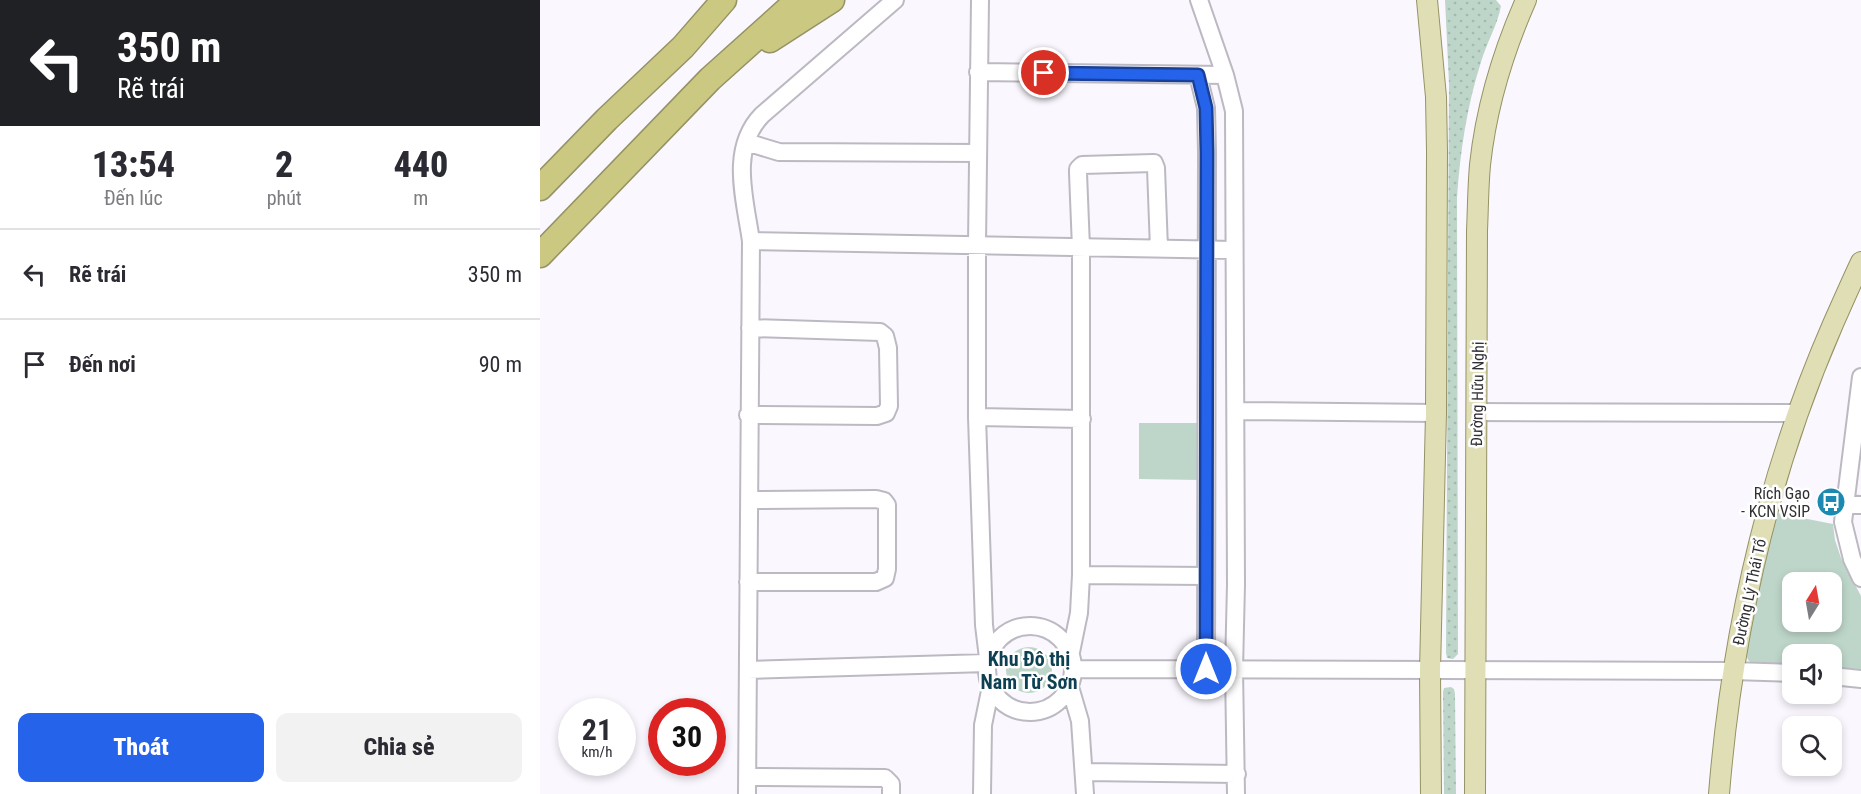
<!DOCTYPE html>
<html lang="vi">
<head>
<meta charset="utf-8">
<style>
	:root { --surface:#fff; --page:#f2f2f3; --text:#2b2b33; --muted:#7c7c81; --line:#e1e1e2; --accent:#2563eb }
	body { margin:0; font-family:"Roboto Condensed",sans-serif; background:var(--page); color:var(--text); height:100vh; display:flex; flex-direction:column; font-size:22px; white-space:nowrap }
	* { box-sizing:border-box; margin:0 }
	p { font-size:20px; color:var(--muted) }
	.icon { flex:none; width:33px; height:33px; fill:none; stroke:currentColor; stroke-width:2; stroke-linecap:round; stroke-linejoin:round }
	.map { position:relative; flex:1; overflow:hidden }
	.details { display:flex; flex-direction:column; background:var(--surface); width:540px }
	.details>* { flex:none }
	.banner { background:#202124; color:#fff; overflow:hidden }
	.needle { width:39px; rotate:11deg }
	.tools { position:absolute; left:1242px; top:572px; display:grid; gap:12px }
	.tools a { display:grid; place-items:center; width:60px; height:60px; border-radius:12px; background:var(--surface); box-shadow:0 3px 9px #0003; font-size:30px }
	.speed { position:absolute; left:18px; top:698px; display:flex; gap:12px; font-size:30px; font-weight:700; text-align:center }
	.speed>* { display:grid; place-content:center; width:78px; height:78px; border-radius:50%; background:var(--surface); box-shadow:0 3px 9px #0003; line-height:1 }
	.speed small { font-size:15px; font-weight:400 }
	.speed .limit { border:9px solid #d22; background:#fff; color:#111 }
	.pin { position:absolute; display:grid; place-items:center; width:51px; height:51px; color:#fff; margin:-26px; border:3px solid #fff; border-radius:50%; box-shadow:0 2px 6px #0007 }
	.me { position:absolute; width:66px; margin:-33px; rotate:0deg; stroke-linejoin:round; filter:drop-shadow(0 0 4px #0008) }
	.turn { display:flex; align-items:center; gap:21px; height:126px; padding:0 18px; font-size:27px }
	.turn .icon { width:78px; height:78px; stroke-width:2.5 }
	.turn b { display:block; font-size:42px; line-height:51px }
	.eta { display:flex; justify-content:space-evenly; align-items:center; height:102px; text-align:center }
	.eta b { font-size:36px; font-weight:800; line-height:42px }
	.action { display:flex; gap:12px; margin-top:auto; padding:12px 18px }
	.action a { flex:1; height:69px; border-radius:12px; background:var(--accent); color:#fff; font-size:24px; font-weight:800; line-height:69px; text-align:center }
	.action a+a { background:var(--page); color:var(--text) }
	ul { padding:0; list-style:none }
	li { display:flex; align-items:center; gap:18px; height:90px; padding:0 18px; border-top:2px solid var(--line) }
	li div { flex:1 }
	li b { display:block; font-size:22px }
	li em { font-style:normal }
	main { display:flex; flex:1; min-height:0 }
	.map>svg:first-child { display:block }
</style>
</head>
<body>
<main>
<section class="details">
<div class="banner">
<div class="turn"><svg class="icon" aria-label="left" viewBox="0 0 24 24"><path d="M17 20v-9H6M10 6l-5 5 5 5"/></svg><div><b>350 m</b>Rẽ trái</div></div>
</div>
<div class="eta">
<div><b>13:54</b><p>Đến lúc</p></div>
<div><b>2</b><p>phút</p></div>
<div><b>440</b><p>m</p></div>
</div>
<ul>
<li><svg class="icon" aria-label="left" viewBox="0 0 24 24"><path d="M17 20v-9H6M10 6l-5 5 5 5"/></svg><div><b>Rẽ trái</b></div><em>350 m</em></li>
<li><svg class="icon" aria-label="arrive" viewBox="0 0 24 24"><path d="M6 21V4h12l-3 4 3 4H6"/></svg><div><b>Đến nơi</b></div><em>90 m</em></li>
</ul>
<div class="action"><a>Thoát</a><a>Chia sẻ</a></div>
</section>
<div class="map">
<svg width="1321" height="794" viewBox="0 0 1321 794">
	<defs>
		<pattern id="grass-dots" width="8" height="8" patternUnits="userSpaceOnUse" patternTransform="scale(1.5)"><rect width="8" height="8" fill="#bed6ca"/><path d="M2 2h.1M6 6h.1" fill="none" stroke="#a4b8ae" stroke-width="1.8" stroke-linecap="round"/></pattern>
	</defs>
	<rect width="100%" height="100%" fill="#faf8fe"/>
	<path fill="url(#grass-dots)" d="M905 0H956L961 6C958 24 946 44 941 62 927 106 920 152 917 198L918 654 913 659 907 658 906 653 909 84Z
		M911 687 914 689 915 694 916 794H904L903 692 904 688Z"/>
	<path fill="#bed6ca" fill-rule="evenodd" d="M599 423H659V480L599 479Z
		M1237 513 1293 524 1295 540 1301 558 1321 596V669L1292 668V654H1252V667L1213 664 1208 660 1206 654 1221 576ZM1252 582H1292V621H1252Z
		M466 670a23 23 0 1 1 46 0a23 23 0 1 1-46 0Z"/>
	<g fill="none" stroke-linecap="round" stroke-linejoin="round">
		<g stroke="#bdb9c3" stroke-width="20">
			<path id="minor" d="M440 0 437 244V417L444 625 448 658
				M659 0 685 75 694 111 696 584 694 669 696 794
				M438 72 685 75
				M658 75 666 108 667 152 666 669
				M206 142 239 152 438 153
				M211 241 694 250
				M1321 377 1303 522 1312 559 1321 578
				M696 411 896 413
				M936 412 1257 413
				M208 415 337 416 346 413 349 406 348 348 345 336 340 332 210 328
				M437 417 542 419
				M1304 504 1321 505
				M541 575 666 576
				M208 582H336L345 578 347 569V505L344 501 336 499 209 500
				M447 669a43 43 0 1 1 86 0a43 43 0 1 1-86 0Z
				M531 652 539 613 541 575V248L538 173V169L542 165 614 163 616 168 619 249
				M534 669 1193 671 1252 673
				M208 670 447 663
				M1292 676 1321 679
				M530 687 540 721 545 794
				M545 772 697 774
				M207 777 345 778 351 784V794
				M207 794 211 241C205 199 189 149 222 115L355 0
				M442 794 443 725 451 686"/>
		</g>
		<g stroke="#959266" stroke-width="22">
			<path id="major" d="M887 0 896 97 897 152 896 413 890 671 891 794
				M935 794 937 231C938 209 938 187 940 165 946 109 963 52 986 0
				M1179 794C1192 633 1228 473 1293 324 1302 304 1311 283 1321 262"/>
		</g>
		<g stroke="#959266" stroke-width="27">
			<path id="highway" d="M230 40 292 0
				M0 188 67 119 143 47 184 0
				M0 255 170 79 258 0"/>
		</g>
		<use href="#minor" stroke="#fff" stroke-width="16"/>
		<use href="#major" stroke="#e0deb4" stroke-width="20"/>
		<use href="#highway" stroke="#cbc882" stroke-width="24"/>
	</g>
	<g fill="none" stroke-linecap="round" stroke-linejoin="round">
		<g stroke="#184099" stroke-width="15">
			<path id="route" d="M504 73 658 75 666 108 667 152 666 669"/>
		</g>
		<use href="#route" stroke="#2563eb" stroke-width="10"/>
	</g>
	<defs>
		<g id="bus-disc" transform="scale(1.5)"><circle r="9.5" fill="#1c8ab0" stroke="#fff"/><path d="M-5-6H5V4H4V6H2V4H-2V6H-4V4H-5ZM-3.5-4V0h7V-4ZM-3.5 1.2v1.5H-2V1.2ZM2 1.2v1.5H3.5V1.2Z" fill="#fff"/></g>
	</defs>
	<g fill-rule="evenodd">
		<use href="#bus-disc" x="1291" y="502"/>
	</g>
	<g text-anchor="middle" stroke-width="5" stroke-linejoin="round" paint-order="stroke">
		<g font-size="16" fill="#302f33" stroke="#fff">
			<text transform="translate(937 394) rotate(-89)" y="6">Đường Hữu Nghị</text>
			<text transform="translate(1209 592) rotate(-78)" y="6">Đường Lý Thái Tổ</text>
		</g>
		<g font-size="16" fill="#302f33" stroke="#fff" text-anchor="end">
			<text x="1270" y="499">Rích Gạo<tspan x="1270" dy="18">- KCN VSIP</tspan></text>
		</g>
		<g font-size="20" font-weight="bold" fill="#0d4052" stroke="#fff">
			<text x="489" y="666">Khu Đô thị<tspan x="489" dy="23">Nam Từ Sơn</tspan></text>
		</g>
	</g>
</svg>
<div class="tools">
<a><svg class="needle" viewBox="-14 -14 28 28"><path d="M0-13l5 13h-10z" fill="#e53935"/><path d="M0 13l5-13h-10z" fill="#7c7c81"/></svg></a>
<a><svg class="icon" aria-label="sound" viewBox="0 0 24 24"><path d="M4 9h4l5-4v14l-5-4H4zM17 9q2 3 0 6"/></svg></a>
<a><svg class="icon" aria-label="search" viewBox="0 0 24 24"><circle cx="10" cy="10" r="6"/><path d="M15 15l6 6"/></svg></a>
</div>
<div class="speed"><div>21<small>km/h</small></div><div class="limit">30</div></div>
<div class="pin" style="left:504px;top:73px;background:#d93025"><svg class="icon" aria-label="arrive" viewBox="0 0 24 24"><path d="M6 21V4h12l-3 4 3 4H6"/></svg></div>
<svg class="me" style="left:666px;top:669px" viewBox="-20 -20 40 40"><circle r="17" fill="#2563eb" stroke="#fff" stroke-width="3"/><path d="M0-11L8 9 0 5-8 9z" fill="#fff"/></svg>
</div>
</main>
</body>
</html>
